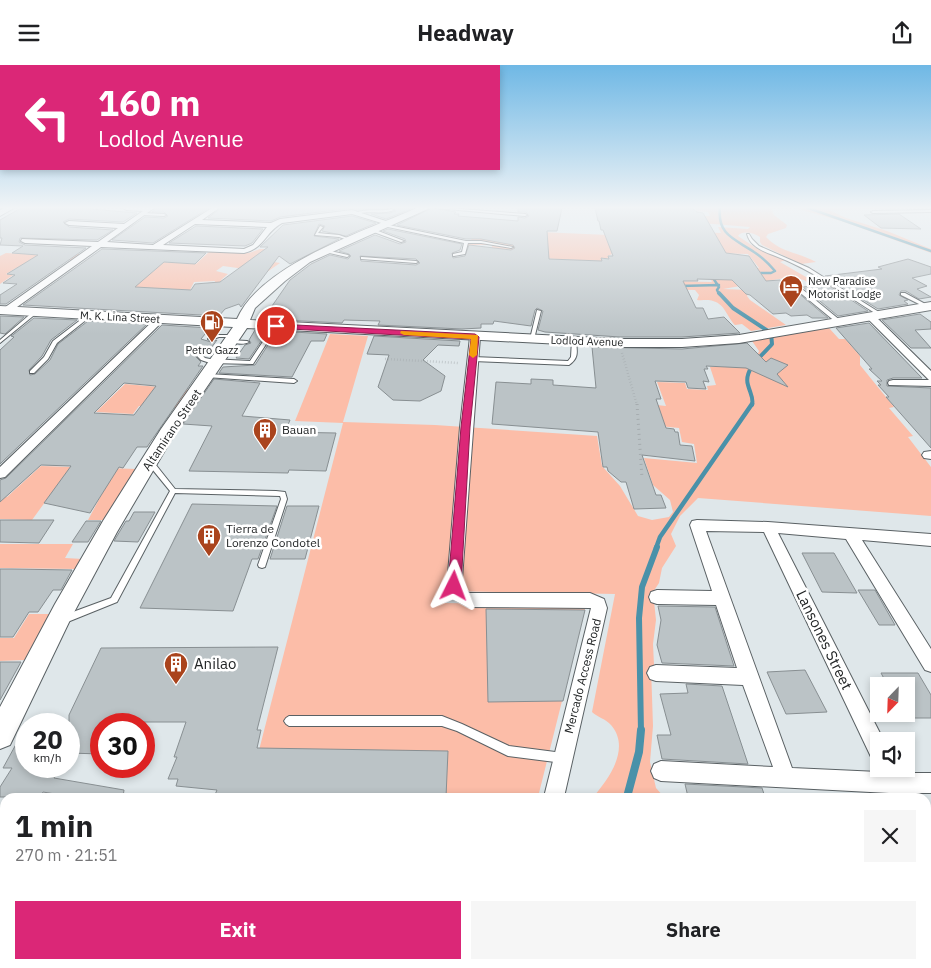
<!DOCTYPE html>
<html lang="en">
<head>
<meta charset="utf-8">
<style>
	:root { --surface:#fff; --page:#f6f6f6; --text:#202124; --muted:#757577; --accent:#db2777 }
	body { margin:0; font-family:"IBM Plex Sans",sans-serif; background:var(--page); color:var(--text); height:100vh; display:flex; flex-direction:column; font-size:19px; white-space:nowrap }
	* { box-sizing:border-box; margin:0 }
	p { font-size:16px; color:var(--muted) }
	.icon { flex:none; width:28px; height:28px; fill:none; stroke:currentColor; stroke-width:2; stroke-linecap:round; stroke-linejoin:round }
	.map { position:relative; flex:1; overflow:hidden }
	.sheet { position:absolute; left:0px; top:728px; width:931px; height:176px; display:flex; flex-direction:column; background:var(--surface); border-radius:15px 15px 0 0; box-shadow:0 2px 8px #0003 }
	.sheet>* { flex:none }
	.hud { position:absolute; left:0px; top:0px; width:500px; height:105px; box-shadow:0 2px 8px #0003; background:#db2777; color:#fff; overflow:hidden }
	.needle { width:32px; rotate:203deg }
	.buttons { position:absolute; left:870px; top:612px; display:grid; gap:10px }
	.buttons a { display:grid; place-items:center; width:45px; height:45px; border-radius:0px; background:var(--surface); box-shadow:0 2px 8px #0003; font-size:25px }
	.speed { position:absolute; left:15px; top:648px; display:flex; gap:10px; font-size:25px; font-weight:700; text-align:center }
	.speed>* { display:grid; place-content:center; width:65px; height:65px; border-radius:50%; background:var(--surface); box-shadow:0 2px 8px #0003; line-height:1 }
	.speed small { font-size:12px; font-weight:400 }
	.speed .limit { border:8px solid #d22; background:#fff; color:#111 }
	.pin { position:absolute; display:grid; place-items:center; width:42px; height:42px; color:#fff; margin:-21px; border:2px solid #fff; border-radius:50%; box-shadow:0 1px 5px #0007 }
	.me { position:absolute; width:55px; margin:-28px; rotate:3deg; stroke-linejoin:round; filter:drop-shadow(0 0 4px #0008) }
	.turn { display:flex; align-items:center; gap:18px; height:105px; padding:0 15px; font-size:22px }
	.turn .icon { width:65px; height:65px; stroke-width:2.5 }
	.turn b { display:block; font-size:35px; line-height:42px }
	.round { display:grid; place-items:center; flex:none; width:52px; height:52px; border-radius:0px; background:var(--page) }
	.summary { display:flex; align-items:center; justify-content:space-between; height:85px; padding:0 15px }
	h1 { font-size:30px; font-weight:700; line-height:38px }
	.cta { display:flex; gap:10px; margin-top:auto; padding:10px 15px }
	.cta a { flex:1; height:58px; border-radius:0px; background:var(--accent); color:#fff; font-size:20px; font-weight:700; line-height:58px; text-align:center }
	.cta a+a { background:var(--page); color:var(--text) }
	header { display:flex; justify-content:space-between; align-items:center; height:65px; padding:0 15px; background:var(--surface); font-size:22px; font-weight:700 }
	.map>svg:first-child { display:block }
</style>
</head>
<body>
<header><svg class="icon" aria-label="menu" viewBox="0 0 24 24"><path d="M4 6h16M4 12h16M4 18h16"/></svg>Headway<svg class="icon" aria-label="share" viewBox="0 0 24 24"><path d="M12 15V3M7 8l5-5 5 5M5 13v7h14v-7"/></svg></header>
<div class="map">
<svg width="931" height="903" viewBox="0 0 931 903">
	<rect width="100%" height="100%" fill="#dfe7ea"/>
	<path fill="#fcbda8" d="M695 143H774L772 145 774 150 787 160 786 163 768 169 766 172C781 188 798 187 816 197L801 199 762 180 760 177V172C754 168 742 165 738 171L756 183 786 195 780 197 806 212 815 211 840 227 823 229 804 215 790 212 723 224 749 225 747 231 750 235 786 260 751 266 742 259 735 260C727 252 725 239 713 236 708 234 702 236 697 235L699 230 695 225 647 224 656 216 712 217 705 202 759 203 748 189 714 188 696 167 721 168 718 162 748 164 750 162 701 158 698 151H710L708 147 697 146Z
		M795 143H906L829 145 846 153 887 166 931 184V188L841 156Z
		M517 166 608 170 612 189 608 191 609 193H601L602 196 535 193 515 185 482 184 492 183V180H473L464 182 465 179 472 174Z
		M260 184H271L281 191 275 192 274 197 280 198 267 207 223 201 216 206 228 209 221 215 228 225 214 223 215 216 194 217 190 225 173 226 172 224 151 223 143 229 102 207H153L158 202 160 197 196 199 210 186 249 188Z
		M49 187 80 189 71 195 38 194 24 204 16 203 6 209 13 210 0 219V191L6 188 44 190Z
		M829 263 839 274H845L860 291V300L894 342 889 343 913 371 908 372 931 402V451L698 433 680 451 671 469 676 481 662 503 659 518 653 527 656 555 653 579 654 600 651 602 653 661 650 697 656 723 664 732H593C609 714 631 683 611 660 606 654 597 652 592 647L615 529 445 526 444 538 586 540 538 732H247L343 358 295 356 330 269 368 271 343 357 435 360 597 371 602 401 620 421 638 451 652 455 669 452 673 447 670 435 653 420 644 393 697 398 694 379 682 377 679 363 640 359 638 338 666 341 657 317 685 318 687 324 708 325 707 321 716 320 710 302H744L757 291 759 286 752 276Z
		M125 319 191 325 177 343 139 341 133 349 96 347Z
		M41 401 137 404 106 455H88L103 427 76 422H56L32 455 0 454V430L7 432Z
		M0 479H73L65 493 83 494 77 504 0 503Z
		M29 549H51L25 595 0 596V573H14Z
		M9 899H503V903H7Z
		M542 899H647L646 903H541Z
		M719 899H897L898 903H722Z"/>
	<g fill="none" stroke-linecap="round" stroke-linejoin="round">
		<path stroke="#4a91a9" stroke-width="2.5" d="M720 143C717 170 735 174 754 187 762 192 769 199 775 206L771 208H754
			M808 143 931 186
			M711 210 719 222 717 225 719 229
			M680 221 719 220"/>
		<path stroke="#4a91a9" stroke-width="4" d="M719 228 733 243 771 268 772 279C763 290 743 304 748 320 750 328 754 333 752 340"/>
		<path stroke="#4a91a9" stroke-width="4.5" d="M656 483 660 472 752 339"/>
		<path stroke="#4a91a9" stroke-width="6" d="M641 667 639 553 642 522 657 482"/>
		<path stroke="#4a91a9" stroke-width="8" d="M627 732 639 687 641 665
			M587 903 588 899"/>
	</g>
	<path fill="#bbc3c6" stroke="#888f92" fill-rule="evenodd" d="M21 143H79L137 148 123 157 69 154 63 157 69 162 113 165 97 175 20 173 19 177 25 180 86 183 6 239H0V230L17 219 3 218 15 210 7 209 38 190 12 188 23 181 0 180 2 173H0V155Z
		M157 143H209L153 178 112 175 145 152 164 153 168 151 164 147H152Z
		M221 143H388L358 145 352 143 280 152 271 156 208 153Z
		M393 143H413L386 154 371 149 390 148 396 146Z
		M432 143 456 147 454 149H459L458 151 518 156V152L525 153 529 151 526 147H518V143H562L557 166H547L549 194 602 196 601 193 609 194 608 191H613L603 165H601L599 156H598L595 143 693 144 697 147 703 148 726 188 749 191 766 216 780 215 792 224 796 223 797 227 828 253H812L807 250 791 251 786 248 773 249 750 230 746 229 732 215 697 214 698 216H683L696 243H703L708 254 724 252 740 268 682 272H620L545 267 538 265 543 246 537 243 535 245 531 261 494 256 493 259H481V263L462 264 378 260 380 256 344 255 342 258 263 254 290 215 311 199 330 190 348 194 351 191 349 189 339 186 375 170 400 179 406 177 405 174 383 166 388 164 462 179 460 185 452 188 453 193 465 191 469 180 511 185 515 183 513 180 481 174H466L397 160ZM360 191 416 194 420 198 416 200 361 196Z
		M899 149 921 164 881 163 864 150Z
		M352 151 376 158 346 171 322 166 325 161 319 159 314 171 339 174 290 199 279 191 241 242 239 239 225 244 219 251 23 240 102 184 206 188 195 199 164 197 135 222 191 225 195 219 220 217 268 182H260L283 160Z
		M196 161 263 164 252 178 245 181 169 178Z
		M908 194 931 202V209L912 213 927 221 917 224 931 232 919 234 906 226H901L899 230 908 235 904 236 908 239 878 244 825 211 882 204 878 202Z
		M827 219 839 227 868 246 838 251 803 222Z
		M920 249 931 257V264L915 265 931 283H911L882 255Z
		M0 251 24 252 5 269 0 268Z
		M34 253 77 255 51 275 42 291 29 305 30 310 35 309 50 295 58 279 88 256 147 259 0 399V285L14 272 11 271 14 269Z
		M869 258 922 313H893L887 315V321L931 323V383L886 332H889L878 320H881L877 316H882L869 304H872L836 263Z
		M162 260 210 263 201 274 211 277 217 275 205 291V283L198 284 195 291 201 297 198 301H203L147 382H137L123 403 119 402 90 448 44 438 71 401 41 400 0 437V415L6 413ZM124 318 156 321 134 350 94 348Z
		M255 265 268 266 249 294 236 293 245 280 251 278 249 275Z
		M277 266 327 269 324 276H311L292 312 219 308 223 302 255 300Z
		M374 271 460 276 459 281 438 280 423 295 445 311 441 326 420 336 393 335 378 322 389 290 367 289Z
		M747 278 766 297 771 293 788 300 777 309 788 322 746 303 706 301 708 304H704L709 317 703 316 706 324 688 323 686 317 655 316 661 334H656L666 363 674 364 675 367H678L680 380 692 381 695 396 642 390 656 430H661L666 443 634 444 626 417H621L608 406 607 402H603L598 367 492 359 496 317 531 319V314L553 315V320L596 323 592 282 682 284Z
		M214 314 260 318 242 351 290 355 285 367 336 368 326 406 289 405 288 408 189 406 212 361 183 359Z
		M192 439 277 441 258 494H252L233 546 140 543Z
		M287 441H319L305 494H270Z
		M134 447H155L138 477 114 476 126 456H129Z
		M0 455H54L39 478 0 477Z
		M86 456H101L88 477H72Z
		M802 488H834L857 528 822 527Z
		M0 504H12L72 505 61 525H53L38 547H29L13 572H0Z
		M858 525H875L895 560H879Z
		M658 541 715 542 734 601 662 598 657 580 661 555Z
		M486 544 585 545 563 636 488 637Z
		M278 582 257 665H261L257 683 448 686 446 732H214L217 725 176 721 178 714H168L177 692H174L186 657H101V689L69 688V650L101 583Z
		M0 597H21L0 635Z
		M805 605 827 647 786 649 767 607Z
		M881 608H918L931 630V653H906V621H888Z
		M686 619 722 621 748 699 662 694 657 670H671L660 629 688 628Z
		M26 661V701H60L54 713 124 725 123 732H73L43 727 40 732H0V722L12 703H3Z
		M685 719 762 723 765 732H688Z"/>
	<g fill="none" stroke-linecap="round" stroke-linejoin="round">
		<g stroke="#5a6164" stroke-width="2">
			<path id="service" d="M436 143H447L525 149 527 150 525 151Z
				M391 144 394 145C382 150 369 145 357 149L355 148C367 143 379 147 391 144Z
				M931 145V147L873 148 871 147 873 146Z
				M143 148 164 149 166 150 164 151 142 150Z
				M384 159 466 176H481L513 182 511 183 481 178H468L465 189 454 191H453V189L462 187 464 178 383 161 382 160Z
				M320 161 323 162 318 168 339 170 353 175 351 176 339 172 315 170Z
				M371 164H373L404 176 401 177 371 166Z
				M747 169H749L752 174 759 181 809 203 882 249 878 250C844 229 811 204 773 190 762 186 750 181 747 169Z
				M326 185 348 190 349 191 347 192 325 187V185Z
				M362 192 416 196 418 197 416 198 361 194V192Z
				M798 224H802L841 256V258H837L798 226Z
				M901 228H905L929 241 925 242 901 230Z
				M537 245 541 246 534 274 532 275 530 274Z
				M34 246 38 247 0 278V275Z
				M87 250 91 251 57 278 48 294 34 308H30V306L44 292 53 276Z
				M274 260 278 261 253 299 210 298 201 295 197 291 200 285 202 284 204 285 203 291 205 293 210 294 250 296Z
				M218 270H234L236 271 234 272H219L210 275 208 274Z
				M230 275 247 276 249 277C245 280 234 279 230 276Z
				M572 275 576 276C577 287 579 293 569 300L473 296 470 294 473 292 568 296 571 292Z
				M208 309 294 314 297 316 294 318 206 312V310Z
				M148 395H152L175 424 276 426 285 427 287 434 265 502 262 503 259 502 258 500 281 434 280 431 175 428 117 537 65 558 62 557 61 554 62 551 111 533 170 426 148 399 147 397Z
				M289 651H442L462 659 509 681 563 688 566 690 568 693 566 696 563 698 508 691 457 666 442 661H289L286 659 284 656 286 653Z"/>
		</g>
		<g stroke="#5a6164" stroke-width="2">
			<path id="minor" d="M123 143H154L107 177 153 180 212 143H219L202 155 271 158 280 154 352 145 392 158 388 160 352 149 282 158C265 167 265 183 244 188L101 182 10 247H4V243L92 181 25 178 21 176 22 174 98 177 118 163 69 160 65 158 69 156 124 159 143 146 126 145ZM195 159 267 162 253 180 244 184 163 180Z
				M870 248 873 249 931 306V321L889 320 888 318 889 316 893 315H929L865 251Z
				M159 252 162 253V257L5 412 0 413V402L156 253Z
				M475 269 480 272 462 514 463 523 469 528H590L604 534 607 543 564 732H544L591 543 468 542 454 534 447 521 460 362 470 272Z
				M931 386V394L924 393 922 390 924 387Z
				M697 455 768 457 931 469V481L862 475 931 584V607L925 605 846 474 778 468 884 676H879V696L872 694 764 467 706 466 792 703 879 707V700V704H898L900 708H931V728H910L912 732H891L889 728 661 716 654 713 651 706 654 699 661 696 773 702 743 620 656 616 650 614 647 608 650 602 656 600 737 603 716 540 657 539 651 537 649 532 651 527 657 525 712 526 690 460 692 456Z
				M926 766 931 768V796L926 794Z
				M507 899H531L530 903H506Z"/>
		</g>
		<g stroke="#5a6164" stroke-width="2">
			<path id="tertiary" d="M4 143H14L0 151V145Z"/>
		</g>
		<g stroke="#5a6164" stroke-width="2">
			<path id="secondary" d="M417 143H430L310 197 285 216 255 243 250 255 620 274H682L739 270 931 237V245L739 278 682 282H620L247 263 174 370 117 467 71 553 10 680 0 684V642L55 539 103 456 161 364 233 262 0 249V241L237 254C261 199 365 166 417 143Z"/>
		</g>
		<path stroke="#a5abae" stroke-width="2.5" stroke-dasharray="0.5 2.5" stroke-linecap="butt" d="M622 288 637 340
			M385 294 459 298"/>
		<path stroke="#a5abae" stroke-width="3" stroke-dasharray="1 4" stroke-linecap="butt" d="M637 339 642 413"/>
		<use href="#service" fill="#fff" fill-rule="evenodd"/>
		<use href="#minor" fill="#fff" fill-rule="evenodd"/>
		<use href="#tertiary" fill="#fff" fill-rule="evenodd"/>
		<use href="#secondary" fill="#fff" fill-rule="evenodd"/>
	</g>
	<linearGradient id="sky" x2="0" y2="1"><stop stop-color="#6fb8e5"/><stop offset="0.53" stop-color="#f1f4f6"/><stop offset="1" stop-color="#f1f4f6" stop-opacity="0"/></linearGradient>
	<rect width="931" height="269" fill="url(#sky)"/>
	<path fill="#db2777" stroke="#8e194d" d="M276 259 475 269 479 272 470 362 461 521 459 525 454 527 450 525 448 521 461 362 471 274 273 263V260Z"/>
	<path fill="#f59e0b" d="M401 266 478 270 477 290 473 293 469 290 471 274 404 270 400 268Z"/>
	<defs>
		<g id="hotel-pin" transform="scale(1.25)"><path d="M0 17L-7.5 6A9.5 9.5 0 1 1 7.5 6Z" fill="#aa441d" stroke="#fff"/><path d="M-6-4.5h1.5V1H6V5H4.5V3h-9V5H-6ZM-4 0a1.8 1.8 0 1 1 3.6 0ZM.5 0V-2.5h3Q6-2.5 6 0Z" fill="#fff"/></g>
		<g id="fuel-pin" transform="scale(1.25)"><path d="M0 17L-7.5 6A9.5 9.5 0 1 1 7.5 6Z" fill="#aa441d" stroke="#fff"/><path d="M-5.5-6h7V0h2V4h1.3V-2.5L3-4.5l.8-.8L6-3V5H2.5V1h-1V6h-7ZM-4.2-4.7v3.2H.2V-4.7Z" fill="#fff"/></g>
		<g id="building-pin" transform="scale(1.25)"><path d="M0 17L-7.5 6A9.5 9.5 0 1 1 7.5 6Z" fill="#aa441d" stroke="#fff"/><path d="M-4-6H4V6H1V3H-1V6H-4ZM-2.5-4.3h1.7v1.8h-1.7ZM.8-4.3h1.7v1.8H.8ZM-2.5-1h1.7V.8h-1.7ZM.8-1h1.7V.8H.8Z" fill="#fff"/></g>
	</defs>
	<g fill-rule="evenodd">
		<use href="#hotel-pin" x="791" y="222"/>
		<use href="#fuel-pin" x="212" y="257"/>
		<use href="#building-pin" x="265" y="365"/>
		<use href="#building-pin" x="209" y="471"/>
		<use href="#building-pin" x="176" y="599"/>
	</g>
	<g text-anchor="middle" stroke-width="5" stroke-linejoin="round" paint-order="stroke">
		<g font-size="11" fill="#222526" stroke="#fff" text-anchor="start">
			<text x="808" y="220">New Paradise<tspan x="808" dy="13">Motorist Lodge</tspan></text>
			<text x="212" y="289" text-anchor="middle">Petro Gazz</text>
		</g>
		<g font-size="11" fill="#222526" stroke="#fff">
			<text transform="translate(120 252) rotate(3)" y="4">M. K. Lina Street</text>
			<text transform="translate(587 276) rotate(2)" y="4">Lodlod Avenue</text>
		</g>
		<g font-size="12" fill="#222526" stroke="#fff">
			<text transform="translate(172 365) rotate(-56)" y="4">Altamirano Street</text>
			<text transform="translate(583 611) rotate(-76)" y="4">Mercado Access Road</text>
		</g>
		<g font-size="12" fill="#222526" stroke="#fff" text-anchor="start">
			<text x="282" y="369">Bauan</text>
			<text x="226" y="468">Tierra de<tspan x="226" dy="14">Lorenzo Condotel</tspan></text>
		</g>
		<g font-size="15" fill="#222526" stroke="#fff">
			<text transform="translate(824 575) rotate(64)" y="5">Lansones Street</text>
		</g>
		<g font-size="15" fill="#222526" stroke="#fff" text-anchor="start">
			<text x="194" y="604">Anilao</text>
		</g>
	</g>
</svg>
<div class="buttons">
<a><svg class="needle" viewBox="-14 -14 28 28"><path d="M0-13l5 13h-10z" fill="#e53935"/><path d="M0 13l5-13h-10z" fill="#757577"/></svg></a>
<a><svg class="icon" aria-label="sound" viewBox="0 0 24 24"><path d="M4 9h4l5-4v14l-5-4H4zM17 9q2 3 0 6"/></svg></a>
</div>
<div class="speed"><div>20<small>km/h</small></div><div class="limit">30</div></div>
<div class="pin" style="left:276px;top:261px;background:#d93025"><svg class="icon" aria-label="arrive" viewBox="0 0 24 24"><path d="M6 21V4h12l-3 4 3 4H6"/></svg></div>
<svg class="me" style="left:454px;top:521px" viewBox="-20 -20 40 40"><path d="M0-17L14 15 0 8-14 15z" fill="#db2777" stroke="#fff" stroke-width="4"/></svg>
<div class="hud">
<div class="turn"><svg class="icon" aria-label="left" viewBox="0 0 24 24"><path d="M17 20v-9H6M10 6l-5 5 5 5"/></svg><div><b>160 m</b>Lodlod Avenue</div></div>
</div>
<section class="sheet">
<div class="summary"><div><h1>1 min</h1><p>270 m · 21:51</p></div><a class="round"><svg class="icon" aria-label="close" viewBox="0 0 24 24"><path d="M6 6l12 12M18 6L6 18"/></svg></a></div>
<div class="cta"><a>Exit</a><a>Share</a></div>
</section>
</div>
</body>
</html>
